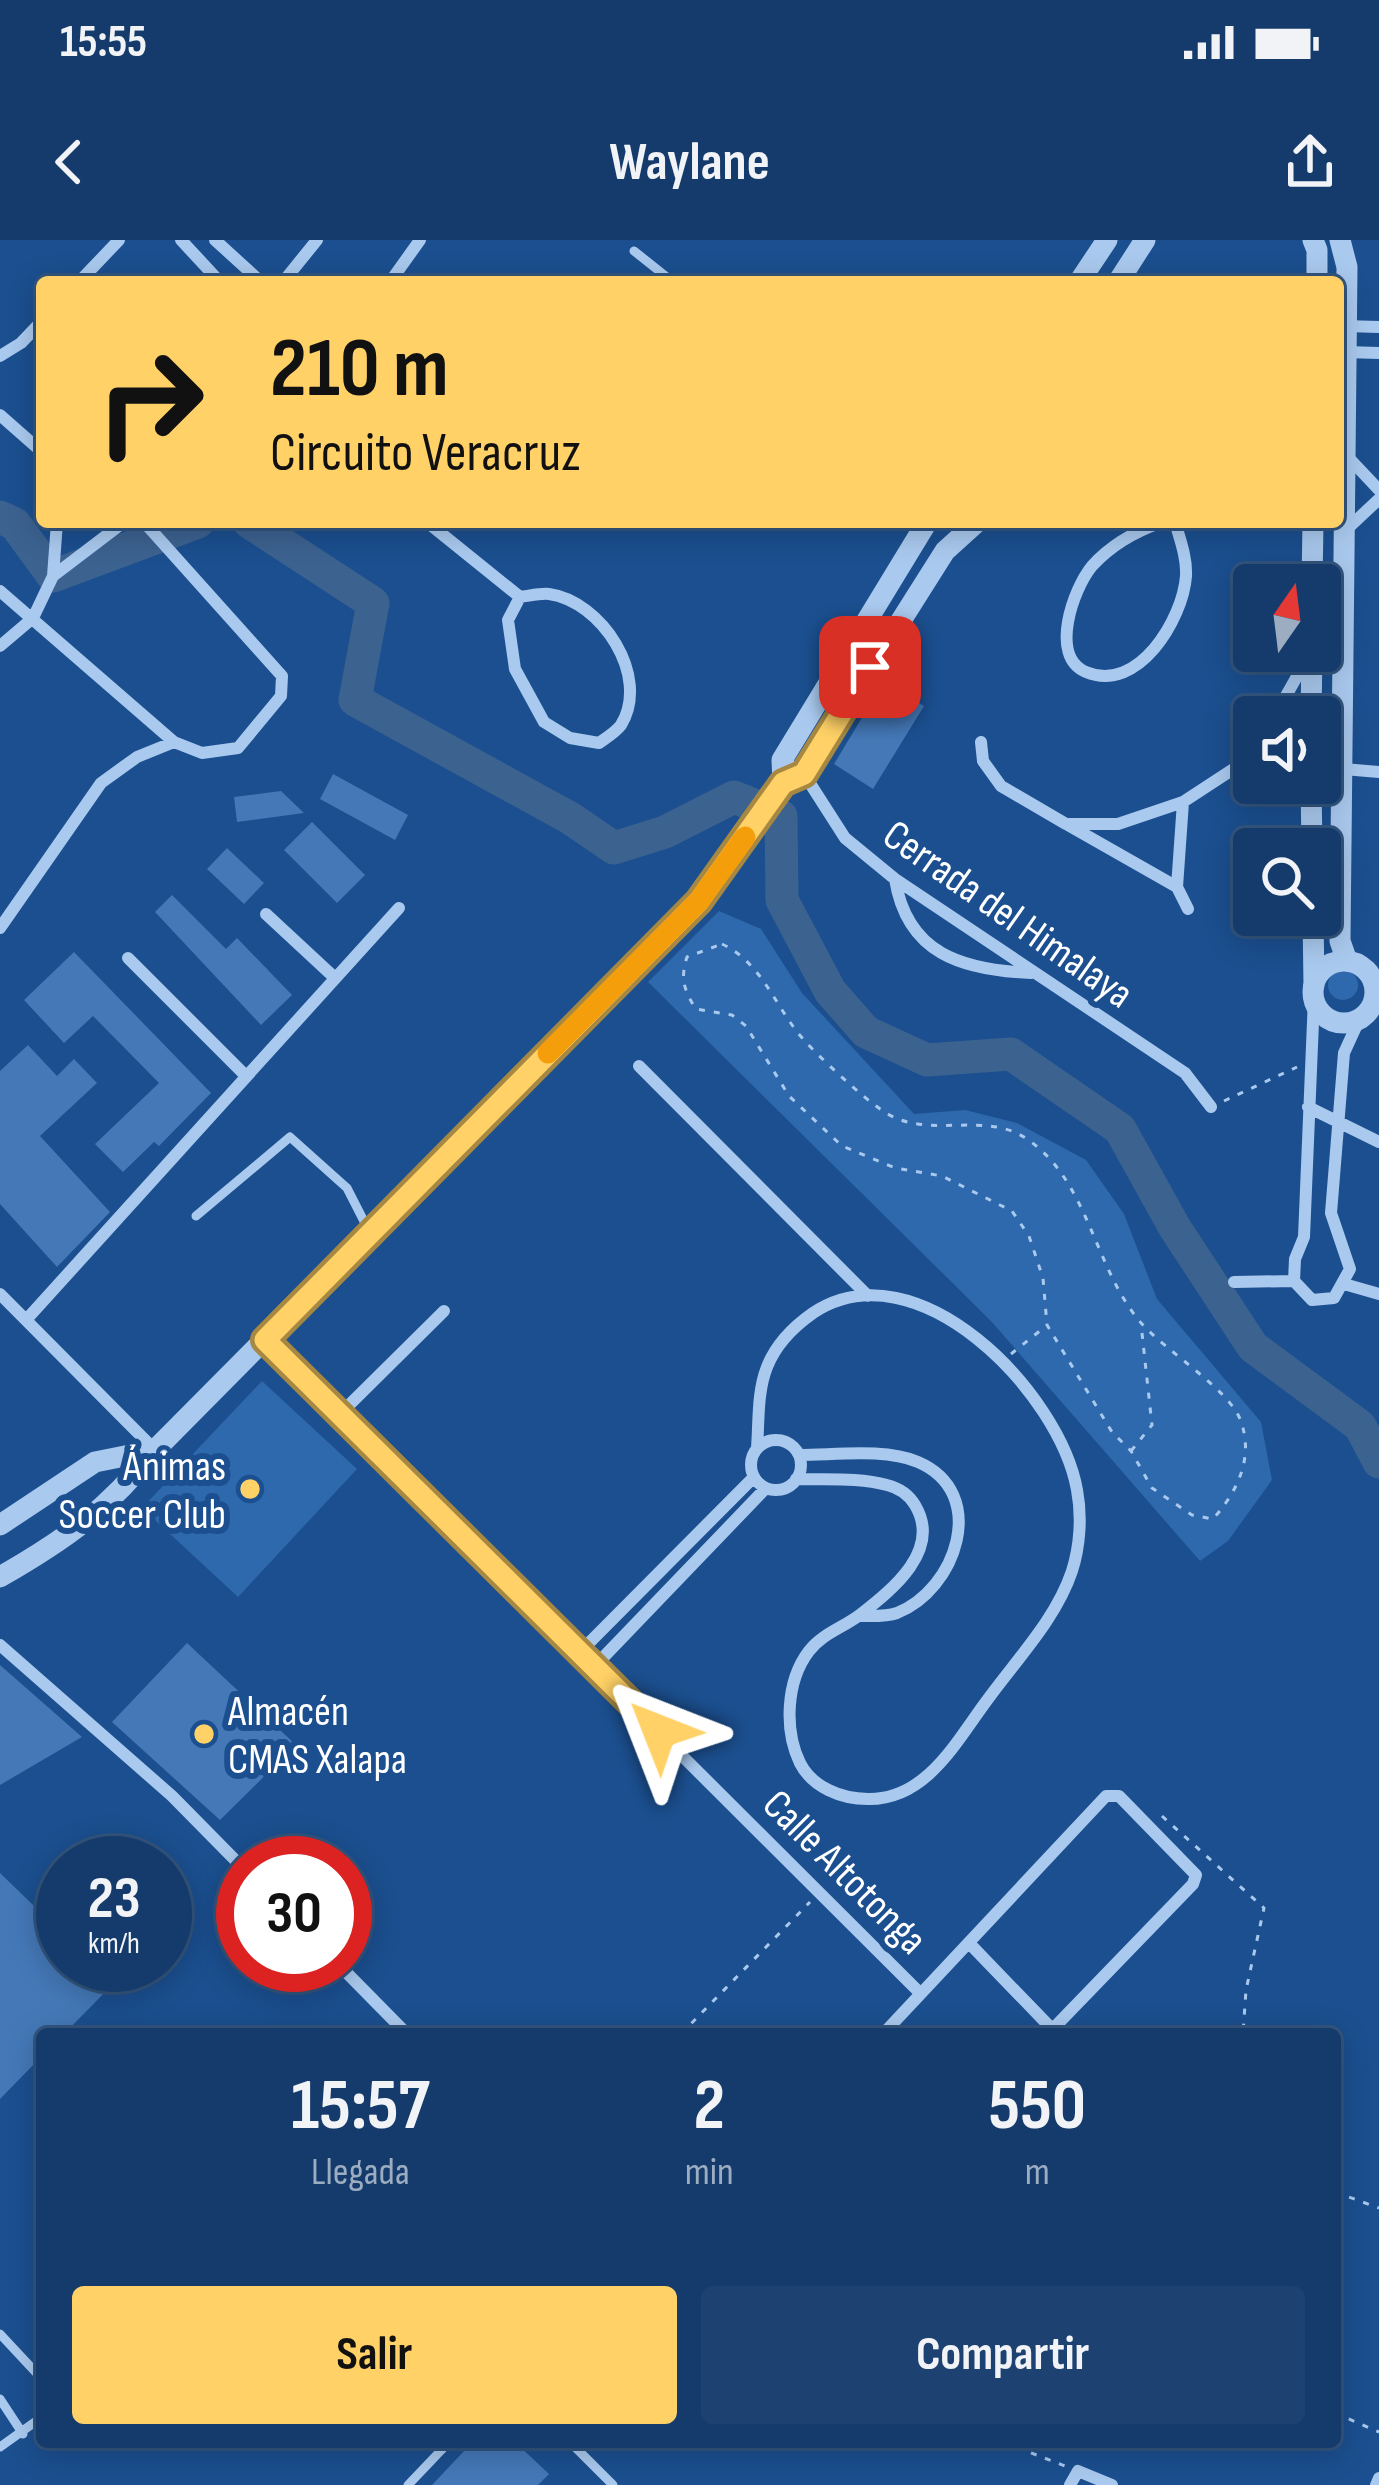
<!DOCTYPE html>
<html lang="es">
<head>
<meta charset="utf-8">
<style>
	:root { --surface:#143b6b; --page:#1d4271; --text:#f1f3f6; --muted:#9dadc1; --line:#33557e; --accent:#ffd166 }
	body { margin:0; font-family:"Sofia Sans Condensed",sans-serif; background:var(--page); color:var(--text); height:100vh; display:flex; flex-direction:column; font-size:45px; white-space:nowrap }
	* { box-sizing:border-box; margin:0 }
	p { font-size:39px; color:var(--muted) }
	.icon { flex:none; width:66px; height:66px; fill:none; stroke:currentColor; stroke-width:2; stroke-linecap:round; stroke-linejoin:round }
	.map { position:relative; flex:1; overflow:hidden }
	.panel { position:absolute; left:36px; top:1788px; width:1305px; height:420px; display:flex; flex-direction:column; background:var(--surface); border-radius:12px; box-shadow:0 6px 30px #0003,0 0 0 3px var(--line) }
	.panel>* { flex:none }
	.top-card { position:absolute; left:36px; top:36px; width:1308px; height:252px; border-radius:12px; box-shadow:0 6px 30px #0003,0 0 0 3px var(--line); background:#ffd166; color:#111; overflow:hidden }
	.needle { width:78px; rotate:14deg }
	.buttons { position:absolute; left:1233px; top:324px; display:grid; gap:24px }
	.buttons a { display:grid; place-items:center; width:108px; height:108px; border-radius:12px; background:var(--surface); box-shadow:0 6px 30px #0003,0 0 0 3px var(--line); font-size:60px }
	.speed { position:absolute; left:36px; top:1596px; display:flex; gap:24px; font-size:60px; font-weight:700; text-align:center }
	.speed>* { display:grid; place-content:center; width:156px; height:156px; border-radius:50%; background:var(--surface); box-shadow:0 6px 30px #0003,0 0 0 3px var(--line); line-height:1 }
	.speed small { font-size:30px; font-weight:400 }
	.speed .limit { border:18px solid #d22; background:#fff; color:#111 }
	.pin { position:absolute; display:grid; place-items:center; width:102px; height:102px; color:#fff; margin:-51px; border-radius:24px; box-shadow:0 6px 18px #0006 }
	.me { position:absolute; width:132px; margin:-66px; rotate:315deg; stroke-linejoin:round; filter:drop-shadow(0 0 9px #0008) }
	.turn { display:flex; align-items:center; gap:42px; height:252px; padding:0 36px; font-size:54px }
	.turn .icon { width:156px; height:156px; stroke-width:2.5 }
	.turn b { display:block; font-size:84px; line-height:102px }
	.eta { display:flex; justify-content:space-evenly; align-items:center; height:204px; text-align:center }
	.eta b { font-size:72px; font-weight:700; line-height:84px }
	.action { display:flex; gap:24px; margin-top:auto; padding:24px 36px }
	.action a { flex:1; height:138px; border-radius:12px; background:var(--accent); color:#111; font-size:48px; font-weight:700; line-height:138px; text-align:center }
	.action a+a { background:var(--page); color:var(--text) }
	.status { display:flex; justify-content:space-between; align-items:center; height:84px; padding:0 60px; background:var(--surface); direction:ltr }
	.status svg { height:33px; fill:currentColor }
	header { display:flex; justify-content:space-between; align-items:center; height:156px; padding:0 36px; background:var(--surface); font-size:54px; font-weight:700 }
	.map>svg:first-child { display:block }
</style>
</head>
<body>
<div class="status"><b>15:55</b><svg viewBox="0 0 49 12"><path d="M0 12V9h3v3zM5 12V6h3v6zM10 12V3h3v9zM15 12V0h3v12zM26 1h20v11H26zM47 4h2v5h-2z"/></svg></div>
<header><svg class="icon" aria-label="back" viewBox="0 0 24 24"><path d="M15 5l-7 7 7 7"/></svg>Waylane<svg class="icon" aria-label="share" viewBox="0 0 24 24"><path d="M12 15V3M7 8l5-5 5 5M5 13v7h14v-7"/></svg></header>
<div class="map">
<svg width="1379" height="2245" viewBox="0 0 1379 2245">
	<rect width="100%" height="100%" fill="#1b4f8f"/>
	<path fill="#2e69ad" d="M719 671 761 689 802 753 914 874 965 870 1017 883 1086 920 1124 974 1157 1059 1261 1182 1272 1240 1228 1301 1200 1321 991 1081 648 742Z
		M1328 745a15 15 0 1 1 30 0a15 15 0 1 1-30 0Z
		M262 1141 357 1229 238 1357 142 1268Z"/>
	<g fill="none" stroke-linecap="round" stroke-linejoin="round">
		<path stroke="#3c6290" stroke-width="33" d="M0 277 15 284 53 336 198 282
			M249 282 373 363 355 460 570 578 614 608 665 592 734 557 781 576 782 660 830 751 866 792 927 820 1011 814 1120 889 1175 988 1253 1107 1360 1186 1379 1222"/>
	</g>
	<path fill="#4478b7" d="M884 441 924 466 873 549 834 524Z
		M333 534 408 575 395 600 320 559Z
		M281 551 304 573 237 582 234 557Z
		M312 582 365 635 337 663 284 610Z
		M227 608 264 643 244 664 207 629Z
		M172 655 226 709 237 698 292 755 261 785 155 672Z
		M74 712 211 853 159 906 154 902 123 932 95 904 159 843 93 776 64 803 24 760Z
		M28 805 57 836 74 819 97 843 40 896 110 972 57 1027 0 964V831Z
		M187 1403 296 1505 220 1580 112 1482Z
		M0 1425 82 1497 0 1545Z
		M0 1633 63 1694V1725H95L114 1743 64 1794H42V1816L0 1859Z
		M458 2202H515L549 2234 538 2245H432L465 2210Z"/>
	<g fill="none" stroke-linecap="round" stroke-linejoin="round">
		<path stroke="#a9c9ee" stroke-width="3" stroke-dasharray="6 9" stroke-linecap="butt" d="M722 704C760 722 773 761 798 793 812 811 866 861 886 873 930 900 985 870 1027 899 1090 942 1093 1028 1142 1084 1165 1110 1228 1149 1240 1179 1255 1217 1237 1252 1213 1279L1192 1275 1152 1248 1131 1211 1112 1192 1047 1085 1043 1038 1029 996 1012 971 942 936 895 928 842 906 789 856 746 786 732 775 696 769C684 751 680 738 687 717Z
			M1224 861 1297 827
			M1011 1114 1046 1086
			M1131 1211 1152 1185 1141 1084
			M1162 1576 1264 1668 1246 1750 1243 1794
			M681 1794 810 1662
			M1335 1952 1379 1968
			M1335 2173 1379 2192
			M1003 2202 1065 2226"/>
		<path stroke="#a9c9ee" stroke-width="9" d="M634 11 673 42
			M196 976 290 897 347 948 370 993
			M0 2094 42 2139
			M0 2159 23 2194
			M570 2202 613 2245
			M0 2207 42 2177
			M408 2245 449 2202"/>
		<path stroke="#a9c9ee" stroke-width="12" d="M181 0 220 42
			M215 0 261 42
			M79 42 119 0
			M283 42 317 0
			M390 42 420 0
			M1344 86 1379 87
			M1345 112 1379 113
			M0 116 21 103 42 81
			M0 175 42 212
			M1347 216 1379 250
			M427 282 520 357C529 356 540 353 549 354 601 361 651 436 621 485 616 492 606 498 599 503L570 498 544 482 515 429 508 380 520 357
			M1162 282C1136 291 1111 305 1092 326 1073 349 1049 417 1086 432 1138 454 1183 379 1186 336 1187 318 1180 299 1175 282
			M1345 291 1379 259
			M53 336 57 282
			M0 351 174 502 202 513 238 508 281 456 282 436 144 282
			M0 406 33 378 53 336 124 282
			M1274 477 1308 417
			M981 502 983 521 1001 546 1066 584H1118L1183 562 1238 526 1254 507
			M782 520 804 534 845 598 895 639 1185 833 1211 867
			M1320 527 1379 532
			M1183 562 1177 647 1188 669
			M1068 585 1177 647
			M895 639C907 714 962 730 1031 733
			M266 674 335 738
			M0 688 101 543 137 517 174 502
			M128 718 246 836
			M1314 758 1304 997 1295 1019 1294 1041 1312 1060 1334 1058 1350 1029 1331 973 1344 813 1360 778
			M639 826 868 1056
			M1308 867 1379 902
			M1234 1042 1294 1041
			M1344 1044 1379 1054
			M0 1054 155 1210
			M26 1080 399 668
			M265 1100 920 1753
			M340 1174 444 1071
			M751 1225a25 25 0 1 1 50 0a25 25 0 1 1-50 0Z
			M757 1208C759 1182 757 1152 767 1127 776 1104 793 1087 813 1073 917 1004 1060 1153 1077 1250 1082 1276 1080 1306 1072 1331 1056 1379 1017 1419 988 1459 957 1500 927 1560 868 1559 841 1559 812 1547 800 1523 784 1490 786 1441 809 1411 823 1393 843 1388 861 1374 893 1349 942 1310 915 1265 909 1255 899 1248 887 1245 859 1237 825 1240 796 1239
			M799 1215C835 1215 885 1208 918 1222 990 1253 956 1350 897 1373 886 1377 872 1376 860 1376
			M0 1405 172 1556 243 1628
			M579 1413 754 1237
			M594 1427 766 1248
			M969 1703 1052 1789
			M339 1725 407 1794
			M883 1794 1106 1556H1119L1196 1635 1193 1644 1048 1794
			M1070 2245 1078 2231 1112 2245
			M1376 2245 1379 2238"/>
		<path stroke="#a9c9ee" stroke-width="21" d="M1313 0 1317 10V42
			M1340 0 1347 27 1340 701 1347 721
			M1079 42 1107 0
			M1118 42 1145 0
			M1312 345 1313 282
			M1311 477 1312 411
			M783 543 782 520 927 282
			M1311 543 1312 609
			M1313 675 1314 746
			M1313 752a31 31 0 1 1 62 0a31 31 0 1 1-62 0Z
			M0 1285 95 1222 155 1210
			M0 1337C66 1299 107 1270 155 1210L699 661 783 543 804 534 945 311 977 282"/>
	</g>
	<g fill="none" stroke-linecap="round" stroke-linejoin="round">
		<g stroke="#a68842" stroke-width="30">
			<path id="route" d="M659 1491 265 1100 699 661 783 543 804 534 870 427"/>
		</g>
		<use href="#route" stroke="#ffd166" stroke-width="21"/>
		<path stroke="#f59e0b" stroke-width="21" d="M548 813 699 661 745 597"/>
	</g>
	<g fill="#ffd166" stroke="#1b4f8f" stroke-width="4.5">
		<circle cx="250" cy="1249" r="12"/>
		<circle cx="204" cy="1494" r="12"/>
	</g>
	<g text-anchor="middle" stroke-width="12" stroke-linejoin="round" paint-order="stroke">
		<g font-size="42" fill="#fff" stroke="#1b4f8f">
			<text transform="translate(1009 673) rotate(35)" y="15">Cerrada del Himalaya</text>
			<text transform="translate(846 1631) rotate(45)" y="15">Calle Altotonga</text>
		</g>
		<g font-size="42" fill="#fff" stroke="#1b4f8f" text-anchor="end">
			<text x="226" y="1240">Ánimas<tspan x="226" dy="48">Soccer Club</tspan></text>
			<text x="228" y="1485" text-anchor="start">Almacén<tspan x="228" dy="48">CMAS Xalapa</tspan></text>
		</g>
	</g>
</svg>
<div class="buttons">
<a><svg class="needle" viewBox="-14 -14 28 28"><path d="M0-13l5 13h-10z" fill="#e53935"/><path d="M0 13l5-13h-10z" fill="#9dadc1"/></svg></a>
<a><svg class="icon" aria-label="sound" viewBox="0 0 24 24"><path d="M4 9h4l5-4v14l-5-4H4zM17 9q2 3 0 6"/></svg></a>
<a><svg class="icon" aria-label="search" viewBox="0 0 24 24"><circle cx="10" cy="10" r="6"/><path d="M15 15l6 6"/></svg></a>
</div>
<div class="speed"><div>23<small>km/h</small></div><div class="limit">30</div></div>
<div class="pin" style="left:870px;top:427px;background:#d93025"><svg class="icon" aria-label="arrive" viewBox="0 0 24 24"><path d="M6 21V4h12l-3 4 3 4H6"/></svg></div>
<svg class="me" style="left:659px;top:1491px" viewBox="-20 -20 40 40"><path d="M0-17L14 15 0 8-14 15z" fill="#ffd166" stroke="#fff" stroke-width="4"/></svg>
<div class="top-card">
<div class="turn"><svg class="icon" aria-label="right" viewBox="0 0 24 24"><path d="M7 20v-9h11M14 6l5 5-5 5"/></svg><div><b>210 m</b>Circuito Veracruz</div></div>
</div>
<section class="panel">
<div class="eta">
<div><b>15:57</b><p>Llegada</p></div>
<div><b>2</b><p>min</p></div>
<div><b>550</b><p>m</p></div>
</div>
<div class="action"><a>Salir</a><a>Compartir</a></div>
</section>
</div>
</body>
</html>
